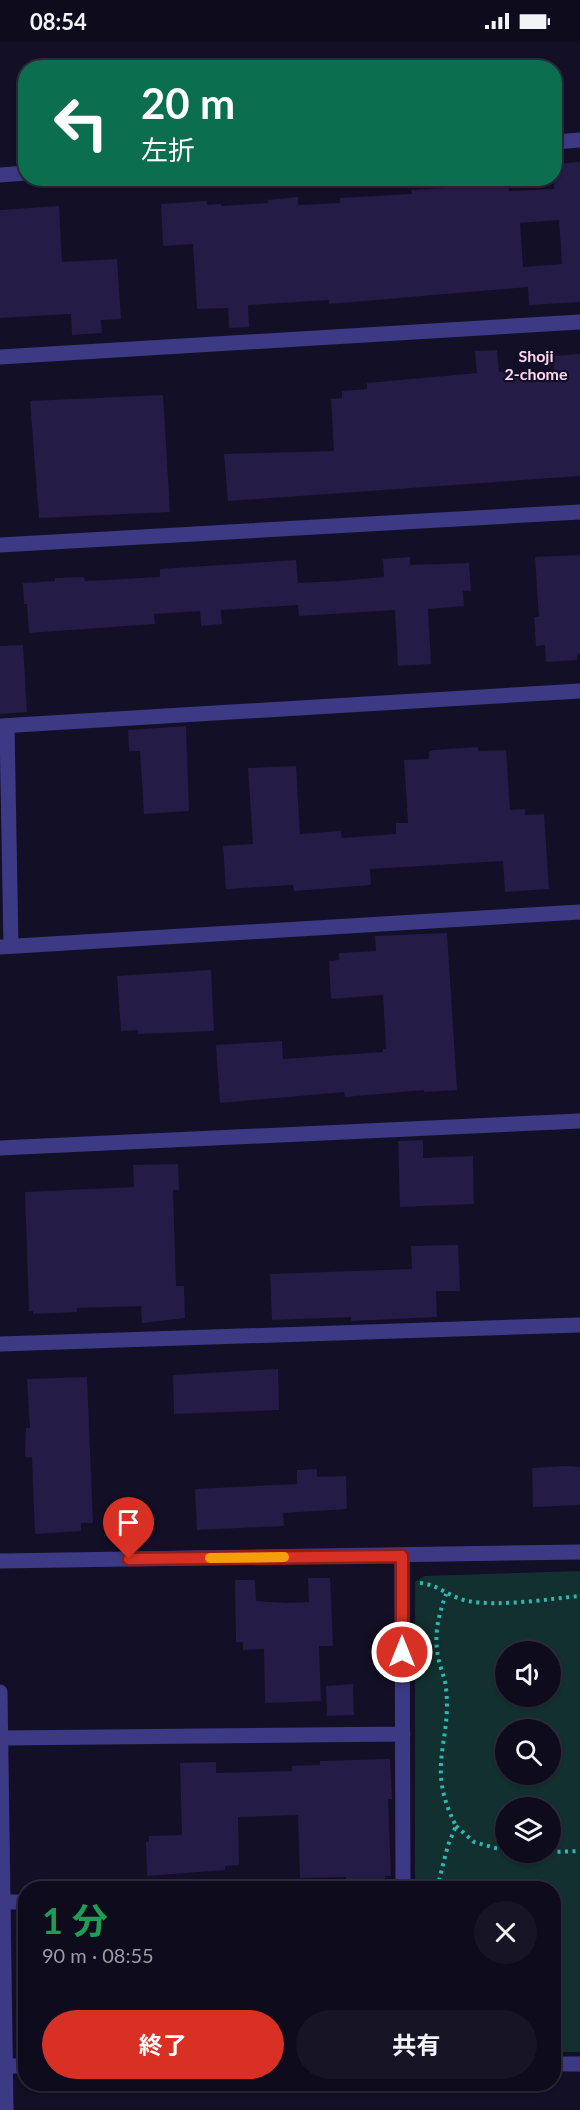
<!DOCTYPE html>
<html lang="ja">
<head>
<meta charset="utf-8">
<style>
	:root { --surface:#0e0b1c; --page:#171425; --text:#f1f3f6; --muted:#9b9ba3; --line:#2e2b3b; --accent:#d93025 }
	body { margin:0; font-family:Lato,"Noto Sans JP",sans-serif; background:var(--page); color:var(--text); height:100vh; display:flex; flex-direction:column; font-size:22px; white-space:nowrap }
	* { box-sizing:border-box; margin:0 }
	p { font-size:20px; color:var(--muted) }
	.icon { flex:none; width:33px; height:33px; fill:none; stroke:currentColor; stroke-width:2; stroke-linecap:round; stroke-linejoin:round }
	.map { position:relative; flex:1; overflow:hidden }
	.drawer { position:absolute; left:18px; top:1839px; width:543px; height:210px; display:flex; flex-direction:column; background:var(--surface); border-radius:24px; box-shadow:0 2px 4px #0004,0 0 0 2px var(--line) }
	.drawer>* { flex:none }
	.top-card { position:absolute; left:18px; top:18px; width:544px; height:126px; border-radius:24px; box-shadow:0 2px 4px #0004,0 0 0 2px var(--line); background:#0b6e4f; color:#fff; overflow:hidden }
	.controls { position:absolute; left:495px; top:1599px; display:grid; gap:12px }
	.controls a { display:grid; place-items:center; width:66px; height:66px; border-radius:50%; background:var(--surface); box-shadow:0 2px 4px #0004,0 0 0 2px var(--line); font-size:30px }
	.pin { position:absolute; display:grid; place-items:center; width:51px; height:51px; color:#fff; margin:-62px -26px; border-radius:50% 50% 50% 0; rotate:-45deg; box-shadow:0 0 6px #0007 }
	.pin .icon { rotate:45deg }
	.me { position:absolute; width:66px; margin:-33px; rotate:0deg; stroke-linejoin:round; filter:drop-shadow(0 0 4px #0008) }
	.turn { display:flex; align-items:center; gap:21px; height:126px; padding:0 24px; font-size:27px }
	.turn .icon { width:78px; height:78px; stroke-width:2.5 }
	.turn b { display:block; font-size:42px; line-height:51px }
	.round { display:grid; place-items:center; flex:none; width:63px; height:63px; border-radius:32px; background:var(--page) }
	.summary { display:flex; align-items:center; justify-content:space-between; height:102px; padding:0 24px }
	h1 { font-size:36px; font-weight:700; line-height:45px; color:#1e9e55 }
	.button { display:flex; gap:12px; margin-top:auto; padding:12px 24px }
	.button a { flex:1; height:69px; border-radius:36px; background:var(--accent); color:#fff; font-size:24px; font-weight:700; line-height:69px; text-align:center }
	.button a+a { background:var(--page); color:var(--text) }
	.status { display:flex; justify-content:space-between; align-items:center; height:42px; padding:0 30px; background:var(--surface); direction:ltr }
	.status svg { height:16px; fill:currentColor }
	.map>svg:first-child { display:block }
</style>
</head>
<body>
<div class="status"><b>08:54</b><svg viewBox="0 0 49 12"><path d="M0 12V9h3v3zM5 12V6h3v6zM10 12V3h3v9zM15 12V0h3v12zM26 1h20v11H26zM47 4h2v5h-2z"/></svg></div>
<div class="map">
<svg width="580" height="2068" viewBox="0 0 580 2068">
	<rect width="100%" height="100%" fill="#130f26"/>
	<path fill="#12302f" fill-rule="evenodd" d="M580 1529V2010H554V1846H415V1540L424 1534ZM506 1610H550V1654H506ZM506 1688H550V1732H506ZM506 1766H550V1810H506Z"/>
	<path fill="#241b47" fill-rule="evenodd" d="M580 120V260L529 263 528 245 329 262V258L248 263 249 285 229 286 228 266 197 267 193 202 163 204 161 162 207 159V163L221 162V164L268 161V158L298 155V163L340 161V156L412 152 411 148 481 144V140L508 138 509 149 554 147 555 122ZM559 178 562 222 523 225 520 181Z
		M59 164 62 220 117 217 121 277 101 278 102 291 72 293 71 272 0 276V168Z
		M497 308 499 330 514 329V333L554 330 553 314 580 312V434L228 459 224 412 334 409 331 357 342 356V349L367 347V341L477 331 475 309Z
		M163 353 170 470 39 476 30 359Z
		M580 513V612H577V618L546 620 545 603 536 604 534 575H539L535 515Z
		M410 515V523L469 521 471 549H463L464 564 428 567 431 622 398 624 395 568 299 574 298 563 221 568 222 582 201 584 200 569 154 572 155 582 29 591 27 562H24L23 541 55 539V536L84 535 85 539 107 538 160 535V527L296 518 298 541 339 539 384 535 383 517Z
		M23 603 27 670 0 672V604Z
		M186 684 189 769 144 772 140 709H129L128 688Z
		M478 705V709L506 708 510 768 525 767V773L544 772 549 847 505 850 503 819 370 827 371 843 294 849 293 843 226 847 223 804 253 802 248 726 296 724 300 792 341 789 342 796 396 792V781H408L404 718 429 717V710L433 708Z
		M447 891 457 1048 424 1050V1048L345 1055 344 1050 220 1061 216 1003 282 999 283 1017 383 1010V1007H386L383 953 331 957 329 919 339 918V911L376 909 375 894Z
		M211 928 214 989 138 992V988L121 989 117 934Z
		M423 1098V1116L473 1114 474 1162 400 1165 398 1099Z
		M178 1122 179 1148H173L176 1244H184L185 1276 142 1281 141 1264 77 1266V1270L33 1272V1269H29L25 1150 134 1145 133 1123Z
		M458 1203 460 1249H436L437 1275 351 1279V1275L272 1278 270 1232 412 1227 411 1204Z
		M278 1327 279 1368 174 1372 173 1333Z
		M87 1335 93 1481H81V1489L35 1492 32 1415H25L26 1386H30L27 1337Z
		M565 1424 580 1425V1463L533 1465 532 1426Z
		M317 1427V1435L346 1434 347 1467 283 1471 284 1484 197 1488 195 1447 297 1442V1428Z
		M308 1536H330L333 1604H319L321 1659 265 1661 264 1607 243 1608V1600H236L235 1538H255L256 1559 286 1561 309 1560Z
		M353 1642 354 1673 327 1674 326 1644Z
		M390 1717 392 1757H388L391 1834H385L386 1843 346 1845V1835L300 1836 298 1773 238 1775 239 1823 225 1824V1828L147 1834 146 1800H149V1794L182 1793 180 1721 216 1720V1731L292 1729V1724L320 1723V1719Z"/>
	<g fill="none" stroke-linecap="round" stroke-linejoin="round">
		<path stroke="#2fb8b0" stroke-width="4" stroke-dasharray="3 4.5" stroke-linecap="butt" d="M420 1541C437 1542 451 1556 468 1559 499 1565 548 1557 580 1554
			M456 1784 474 1800 506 1809
			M516 1810H529
			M550 1810 580 1809
			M437 1846 448 1803 456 1784C425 1723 452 1703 446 1646 445 1636 441 1628 439 1619 433 1595 438 1575 446 1552"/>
		<path stroke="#3d3a85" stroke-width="15" d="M555 100 580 98
			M0 133 26 131
			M0 315 580 280
			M0 503 580 470
			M0 684 580 649
			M7 684 11 904
			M0 905 580 870
			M0 1106 580 1079
			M0 1302 580 1283
			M402 1514 403 1846
			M0 1519 580 1510
			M0 1650 6 2068
			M1 1696 403 1692
			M3 1860H26
			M554 2022H580
			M5 2024H26"/>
	</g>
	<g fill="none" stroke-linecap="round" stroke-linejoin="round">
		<g stroke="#8d1f18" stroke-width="15">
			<path id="route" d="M129 1517 402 1514V1610"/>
		</g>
		<use href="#route" stroke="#d93025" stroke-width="10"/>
		<path stroke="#f59e0b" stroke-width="10" d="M210 1516 284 1515"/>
	</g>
	<g text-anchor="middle" stroke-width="4.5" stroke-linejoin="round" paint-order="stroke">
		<g font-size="16" font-weight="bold" fill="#ffd6f0" stroke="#130f26">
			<text x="536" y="320">Shoji<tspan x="536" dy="18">2-chome</tspan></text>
		</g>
	</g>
</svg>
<div class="controls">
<a><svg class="icon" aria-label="sound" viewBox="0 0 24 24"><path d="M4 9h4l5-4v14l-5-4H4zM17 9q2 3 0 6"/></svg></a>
<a><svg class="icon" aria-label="search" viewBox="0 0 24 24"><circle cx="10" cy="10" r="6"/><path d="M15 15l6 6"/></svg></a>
<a><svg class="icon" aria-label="layers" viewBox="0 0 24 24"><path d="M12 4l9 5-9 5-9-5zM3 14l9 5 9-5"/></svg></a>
</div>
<div class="pin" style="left:129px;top:1517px;background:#d93025"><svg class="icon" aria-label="arrive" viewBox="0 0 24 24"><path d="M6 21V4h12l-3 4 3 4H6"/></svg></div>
<svg class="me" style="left:402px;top:1610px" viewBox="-20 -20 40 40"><circle r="17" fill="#d93025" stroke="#fff" stroke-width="3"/><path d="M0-11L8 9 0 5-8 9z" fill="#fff"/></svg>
<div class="top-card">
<div class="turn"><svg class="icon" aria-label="left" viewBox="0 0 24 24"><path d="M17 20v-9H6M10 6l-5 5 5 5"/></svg><div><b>20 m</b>左折</div></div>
</div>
<section class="drawer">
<div class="summary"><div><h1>1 分</h1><p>90 m · 08:55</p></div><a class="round"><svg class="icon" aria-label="close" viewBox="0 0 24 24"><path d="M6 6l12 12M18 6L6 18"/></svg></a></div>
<div class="button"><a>終了</a><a>共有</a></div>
</section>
</div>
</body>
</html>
